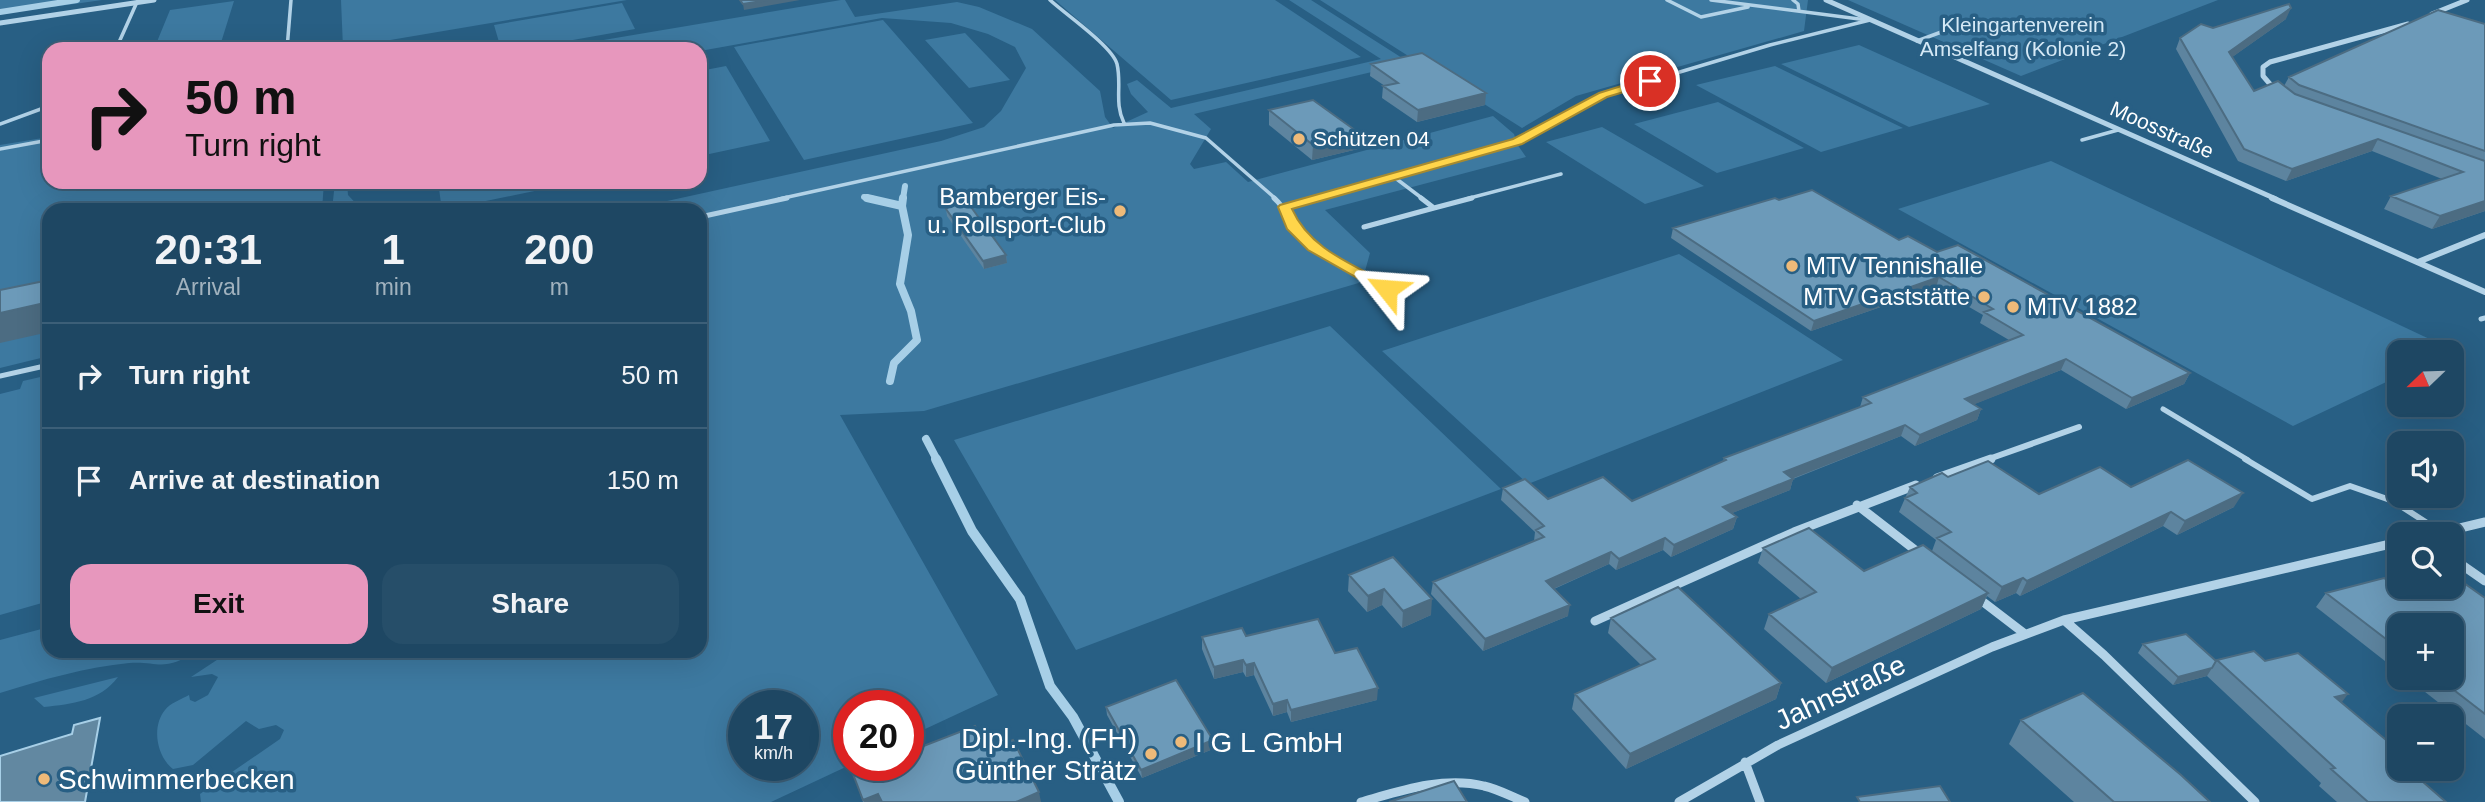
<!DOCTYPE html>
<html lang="en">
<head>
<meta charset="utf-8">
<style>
	:root { --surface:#1e4763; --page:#264e69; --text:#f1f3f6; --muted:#a1b2be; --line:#3c5f78; --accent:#e797bd }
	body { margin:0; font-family:Arial,sans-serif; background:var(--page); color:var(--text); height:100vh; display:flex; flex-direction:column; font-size:26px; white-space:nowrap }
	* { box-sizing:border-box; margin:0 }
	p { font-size:23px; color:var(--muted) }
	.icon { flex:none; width:38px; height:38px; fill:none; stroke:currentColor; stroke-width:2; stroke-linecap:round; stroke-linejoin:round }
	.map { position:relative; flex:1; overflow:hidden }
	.sheet { position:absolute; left:42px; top:203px; width:665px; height:455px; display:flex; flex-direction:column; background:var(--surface); border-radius:21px; box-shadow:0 7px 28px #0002,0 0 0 2px var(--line) }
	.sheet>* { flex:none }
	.hud { position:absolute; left:42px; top:42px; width:665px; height:147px; border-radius:21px; box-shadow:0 7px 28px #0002,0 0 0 2px var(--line); background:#e797bd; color:#111; overflow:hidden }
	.needle { width:46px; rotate:247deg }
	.fabs { position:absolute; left:2387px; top:340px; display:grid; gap:14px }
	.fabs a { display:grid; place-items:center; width:77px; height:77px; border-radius:14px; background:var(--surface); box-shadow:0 7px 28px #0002,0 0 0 2px var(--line); font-size:35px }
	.speed { position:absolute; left:728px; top:690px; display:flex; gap:14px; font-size:35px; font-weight:700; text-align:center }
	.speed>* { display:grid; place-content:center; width:91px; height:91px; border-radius:50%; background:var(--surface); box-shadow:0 7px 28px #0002,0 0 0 2px var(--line); line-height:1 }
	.speed small { font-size:18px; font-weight:400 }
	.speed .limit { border:10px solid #d22; background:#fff; color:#111 }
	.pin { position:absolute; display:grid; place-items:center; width:60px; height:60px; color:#fff; margin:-30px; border:4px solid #fff; border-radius:50%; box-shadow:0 2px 7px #0007 }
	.me { position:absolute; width:77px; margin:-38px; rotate:298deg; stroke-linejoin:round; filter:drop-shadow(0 0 5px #0008) }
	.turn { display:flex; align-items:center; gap:24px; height:147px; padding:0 28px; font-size:32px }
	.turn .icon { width:91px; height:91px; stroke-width:2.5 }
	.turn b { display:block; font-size:49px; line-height:60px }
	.eta { display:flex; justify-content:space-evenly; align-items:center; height:119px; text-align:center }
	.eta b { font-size:42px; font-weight:800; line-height:49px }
	.primary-button { display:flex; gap:14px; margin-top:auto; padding:14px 28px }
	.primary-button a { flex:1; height:80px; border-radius:21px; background:var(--accent); color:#111; font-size:28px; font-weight:800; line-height:80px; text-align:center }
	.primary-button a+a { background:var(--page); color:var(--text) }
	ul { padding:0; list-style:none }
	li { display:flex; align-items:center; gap:21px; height:105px; padding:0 28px; border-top:2px solid var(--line) }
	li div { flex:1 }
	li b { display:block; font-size:26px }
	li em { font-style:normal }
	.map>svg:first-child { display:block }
</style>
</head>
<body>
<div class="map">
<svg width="2485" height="802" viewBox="0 0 2485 802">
	<rect width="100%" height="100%" fill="#285f84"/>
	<path fill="#3d79a0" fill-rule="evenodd" d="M0 0H102L53 7 41 4 0 10Z
		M341 0H627L343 48Z
		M841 0H845L855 17 957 2 979 7 1032 29 1100 91 1105 117 1113 128 1148 112 1131 94 1127 84 1137 80 1171 108 1381 59 1289 0H1311L1410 63 1194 114 1211 129 1190 164 1194 169 1226 162 1248 182 1493 116 1514 134 1517 144 1526 157 1325 210 1370 253 1362 282 924 411 840 415 998 695 908 737V705H849L850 765 771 802H201L200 794 280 739 284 730 276 725 259 729 246 721 193 765 173 769C157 757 151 727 165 710 170 703 182 699 189 695L190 700 195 702 208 695 218 677 212 674 191 677 229 652 700 651V210H626L941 141 984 127 1001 111 1026 68 1015 47 988 34 951 23 882 18 700 51 550 49ZM744 705H803V765H744Z
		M1055 0H1275L1361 57 1171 100Z
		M1320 0H1808L1804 31 1576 96 1522 128Z
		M1848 0H2218L2021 76Z
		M234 1 219 49H154L170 10Z
		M622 3 635 29 522 49H501L494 25Z
		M883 20 973 123 804 160 734 47Z
		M965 33 1010 80 969 88 925 40Z
		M1859 45 1990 104 1909 127 1781 64Z
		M726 66 770 141 700 156V71Z
		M1775 66 1903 128 1821 152 1696 85Z
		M1718 102 1804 148 1717 173 1634 124Z
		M1602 127 1704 186 1645 204 1546 142Z
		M49 137V182H324L322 210H49V356L0 368V145Z
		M2051 161 2455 351 2399 352V376L2293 426 1898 209Z
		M335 182H347L348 195 362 210H332Z
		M438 182H578L442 210Z
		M1679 254 1843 360 1528 484 1382 351Z
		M1330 326 1501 489 1076 650 954 440Z
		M49 375V601L0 615V394L20 389 23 381Z
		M49 627V651H188V656C162 671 156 661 129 663 87 667 41 680 0 693V640Z
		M118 677C100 701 72 704 44 707L34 698Z"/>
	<path fill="#6288a1" stroke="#a7cfe7" stroke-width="2" d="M100 718 85 802H0V756L72 734 74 725Z"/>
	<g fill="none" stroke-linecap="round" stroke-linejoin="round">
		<path stroke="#a7cfe7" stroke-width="6" d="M0 12 77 0
			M864 197 874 199
			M903 199 905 186"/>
		<path stroke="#a7cfe7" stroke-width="8" d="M867 198 902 206
			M890 381 894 363 917 340 911 311 900 284 908 235 902 206 903 198
			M926 439 937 460"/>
		<path stroke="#a7cfe7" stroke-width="10" d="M936 459 972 531 1020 599 1050 686 1073 717 1119 802"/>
		<path stroke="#b2d2e7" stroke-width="3.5" d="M1050 0C1065 14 1112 46 1117 64 1122 85 1114 103 1124 123
			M1667 0 1701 17 1748 7
			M1711 0 1867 20
			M1793 0 1798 4 1799 11
			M1917 41 1944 31
			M116 49 137 2
			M287 49 291 0
			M0 124 49 106
			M2082 140 2118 130
			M0 149 49 140
			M1394 177 1423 199
			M779 199 1114 125 1150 123 1206 138 1276 199
			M1312 199 1518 142 1603 95 1770 45 1870 20
			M1466 199 1561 174"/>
		<path stroke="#b2d2e7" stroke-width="5" d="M1274 198C1290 212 1293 230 1310 245 1331 263 1363 275 1387 289
			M1285 207 1318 198
			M1434 208 1472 198
			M700 217 787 198
			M1364 227 1434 208 1421 198
			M2481 319 2485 318
			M0 376 49 365
			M2163 409 2248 460"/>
		<path stroke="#b2d2e7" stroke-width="6" d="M2245 459 2312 499 2350 486 2393 501 2441 532"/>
		<path stroke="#b2d2e7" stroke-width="5" d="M1826 0 2276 199
			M2432 14 2467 0
			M0 23 154 0
			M2276 91 2263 76V67L2270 62 2408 24"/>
		<path stroke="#b2d2e7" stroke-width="6" d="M2272 198 2485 292
			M2418 262 2485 235
			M1986 460 2079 427"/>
		<path stroke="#b2d2e7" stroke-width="9" d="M1937 478 1991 459
			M1857 505 1919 553
			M2435 534 2485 522
			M2452 558 2485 581
			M1978 598 2025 634
			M2064 620 2104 655 2255 802
			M1595 621 1794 532 1916 485
			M1745 762 1760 802
			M1361 802C1400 791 1443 776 1484 786 1498 789 1512 797 1525 802
			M1679 802 1778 745 1992 647 2064 620 2399 542"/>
	</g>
	<path fill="#5d849f" d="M2286 19 2232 57 2254 91 2284 86 2289 77 2485 24V211L2432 229 2384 209 2391 196 2442 179 2372 151 2286 181 2238 161 2176 49 2180 38 2213 28Z
		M1371 64 1485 105 1417 122 1382 98 1383 86H1385L1370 76Z
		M1269 110 1359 133 1358 149 1312 160 1269 125Z
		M1779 200 1937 252 2190 373 2184 384 2126 409 2061 370 1974 404 1981 409 1977 420 1915 446 1901 436 1793 479 1790 490 1732 513 1737 517 1733 529 1671 557 1663 550 1616 570 1609 564 1554 589 1568 616 1483 651 1431 594 1433 582 1534 541 1535 532 1501 500 1503 488 1548 499 1632 501 1723 462 1724 458 1860 407 1863 397 2009 340 1980 323 1983 315 1936 288 1811 331 1671 238 1673 228Z
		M946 209 1006 255 1007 263 984 269 947 216Z
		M1948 477 2039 494 2131 487 2234 507 2177 535 2163 526 2020 596 2016 593 1995 602 1987 596 1981 609 1826 683 1764 629 1769 614 1801 599 1758 563 1763 548 1864 571 1932 551 1936 540 1899 512 1910 487Z
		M1393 557 1431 615 1402 628 1382 605 1367 612 1348 591 1349 575Z
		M2400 590 2485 598V739L2406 677H2452L2399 625V672L2316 607 2326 593Z
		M1611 618 1781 683 1776 699 1626 769 1572 709 1575 694 1641 665 1608 633Z
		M1202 637 1335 653 1377 700 1291 722 1287 712 1273 716 1254 675 1246 677 1243 672 1214 679 1202 649Z
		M2143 644 2216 661H2265L2341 703 2393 757 2446 802H2337L2319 786 2321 783 2207 676 2173 685 2138 653Z
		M1106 707 1213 749 1142 778 1107 715Z
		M2021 720 2210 802H2074L2009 744Z
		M987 750 1041 802H863L853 774Z"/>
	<path fill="#4c6c82" d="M768 0H800L744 10 743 4Z
		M2291 8 2286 19 2224 63 2229 52Z
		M1486 93 1485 105 1417 122 1418 110Z
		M1359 133 1358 149 1312 160 1313 145Z
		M2378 139 2372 151 2286 181 2292 169Z
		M2485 201V211L2432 229 2440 216Z
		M1006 255 1007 263 984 269 983 261Z
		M1939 277 1936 288 1811 331 1814 321Z
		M49 302V332L0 343V313Z
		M2066 359 2061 370 1960 410 1965 399Z
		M2190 373 2184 384 2126 409 2132 398Z
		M1981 409 1977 420 1915 446 1920 435Z
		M1905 425 1901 436 1781 483 1784 472Z
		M1793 479 1790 490 1720 518 1723 507Z
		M2243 493 2234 507 2177 535 2185 521Z
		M2171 512 2163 526 2020 596 2027 581Z
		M1737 517 1733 529 1671 557 1674 545Z
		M1665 538 1663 550 1616 570 1619 559Z
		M1611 552 1609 564 1544 593 1546 581Z
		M2023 578 2016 593 1995 602 2002 587Z
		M1384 589 1382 605 1367 612 1368 596Z
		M1988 593 1981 609 1826 683 1832 668Z
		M1432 599 1431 615 1402 628 1403 611Z
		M1570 605 1568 616 1483 651 1485 639Z
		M1243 660V672L1214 679V667Z
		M1254 663V675L1246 677V665Z
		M2212 668 2207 676 2173 685 2178 677Z
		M1781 683 1776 699 1626 769 1630 754Z
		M1378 688 1377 700 1291 722V710Z
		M2348 694 2336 710 2335 697Z
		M1287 700V712L1273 716V704Z
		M1213 740V749L1142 778 1141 770Z
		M1039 792 1041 802H1016Z
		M878 794 881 802H864L863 800Z"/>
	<path fill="#6c9ab9" stroke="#4c6c82" stroke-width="2" d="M740 0H768L743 4Z
		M2289 4 2291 8 2229 52 2254 91 2278 81 2295 94 2485 161V201L2440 216 2391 196 2463 172 2378 139 2292 169 2244 149 2180 38 2201 24 2213 28Z
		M2438 10 2485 24V151L2299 85 2289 77Z
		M462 45 463 49H437Z
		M1422 53 1486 93 1418 110 1383 86 1398 83 1371 64Z
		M1313 100 1359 133 1313 145 1269 110Z
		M1812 190 1899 240 1908 236 1937 252 1958 245 2190 373 2132 398 2066 359 1965 399 1981 409 1920 435 1905 425 1784 472 1793 479 1723 507 1737 517 1674 545 1665 538 1619 559 1611 552 1546 581 1570 605 1485 639 1433 582 1544 537 1536 530 1544 526 1503 488 1525 479 1548 499 1603 477 1632 501 1726 460 1724 458 1871 403 1863 397 2023 335 1984 312 1993 309 1939 277 1814 321 1673 228 1775 198 1779 200Z
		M963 196 1006 255 983 261 946 209Z
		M49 280V302L0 313V290Z
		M2188 460 2243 493 2185 521 2171 512 2027 581 2023 578 2002 587 1937 538 1951 532 1905 498 1917 493 1910 487 1942 473 1948 477 1988 461 2039 494 2100 467 2131 487Z
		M1809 528 1864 571 1923 545 1988 593 1832 668 1769 614 1816 592 1763 548Z
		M1393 557 1432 599 1403 611 1384 589 1368 596 1349 575Z
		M2452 576H2454L2485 598V714L2437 677H2452V625H2399V649L2326 593 2384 578 2400 590 2413 586H2452Z
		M1678 587 1781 683 1630 754 1575 694 1655 659 1611 618Z
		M1318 619 1335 653 1357 648 1378 688 1291 710 1287 700 1273 704 1254 663 1246 665 1243 660 1214 667 1202 637 1242 628 1246 636Z
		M2186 634 2216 661 2212 668 2178 677 2143 644Z
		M2254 651 2265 661 2298 653 2348 694 2335 697 2398 750 2389 753 2399 762V768H2407L2446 802H2368L2331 769 2335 768 2217 660Z
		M1176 680 1213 740 1141 770 1106 707Z
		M2083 693 2181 775 2210 802H2114L2021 720Z
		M975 726 987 750 1013 740 1039 792 1016 802H882L878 794 863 800 853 774 876 765H908V752Z
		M1454 781 1467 802H1389Z
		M1940 786 1950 802H1860L1857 797Z"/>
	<path fill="#ffd54a" stroke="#a68a30" stroke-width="2" d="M1650 77 1654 78V83L1607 97 1522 144 1292 209C1310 250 1355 265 1392 286V292H1382L1308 250 1287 229 1278 207 1280 205 1513 139 1599 93Z"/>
	<g fill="#eeba79" stroke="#285f84" stroke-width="2.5">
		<circle cx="1299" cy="139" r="7"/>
		<circle cx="1120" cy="211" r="7"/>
		<circle cx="1792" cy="266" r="7"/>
		<circle cx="1984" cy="297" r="7"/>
		<circle cx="2013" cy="307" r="7"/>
		<circle cx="1181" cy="742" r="7"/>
		<circle cx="1151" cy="754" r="7"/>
		<circle cx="44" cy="779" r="7"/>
	</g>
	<g text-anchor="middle" stroke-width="7" stroke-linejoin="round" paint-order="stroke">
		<g font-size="21" fill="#d5e9f6" stroke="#285f84">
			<text x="2023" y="32">Kleingartenverein<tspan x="2023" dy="24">Amselfang (Kolonie 2)</tspan></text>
		</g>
		<g font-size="21" fill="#fff" stroke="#285f84">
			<text transform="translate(2162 130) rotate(24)" y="7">Moosstraße</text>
		</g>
		<g font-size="21" fill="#fff" stroke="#285f84" text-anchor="start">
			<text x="1313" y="146">Schützen 04</text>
		</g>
		<g font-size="24" fill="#fff" stroke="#285f84" text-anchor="end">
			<text x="1106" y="205">Bamberger Eis-<tspan x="1106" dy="28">u. Rollsport-Club</tspan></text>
			<text x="1806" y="274" text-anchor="start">MTV Tennishalle</text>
			<text x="1970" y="305">MTV Gaststätte</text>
			<text x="2027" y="315" text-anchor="start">MTV 1882</text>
		</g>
		<g font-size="28" fill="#fff" stroke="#285f84">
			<text transform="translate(1840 692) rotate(-25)" y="10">Jahnstraße</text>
		</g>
		<g font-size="28" fill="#fff" stroke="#285f84" text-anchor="start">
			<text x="1137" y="748" text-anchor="end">Dipl.-Ing. (FH)<tspan x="1137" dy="32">Günther Strätz</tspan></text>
			<text x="1195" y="752">I G L GmbH</text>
			<text x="58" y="789">Schwimmerbecken</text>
		</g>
	</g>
</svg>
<div class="fabs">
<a><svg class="needle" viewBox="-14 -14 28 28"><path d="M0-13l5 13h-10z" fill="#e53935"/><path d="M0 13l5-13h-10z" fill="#a1b2be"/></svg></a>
<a><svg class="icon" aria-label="sound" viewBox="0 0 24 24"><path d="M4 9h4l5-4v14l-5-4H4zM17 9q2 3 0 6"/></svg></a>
<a><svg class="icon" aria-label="search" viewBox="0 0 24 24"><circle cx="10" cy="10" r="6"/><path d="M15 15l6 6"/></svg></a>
<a>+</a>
<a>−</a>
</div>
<div class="speed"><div>17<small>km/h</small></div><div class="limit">20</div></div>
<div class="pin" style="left:1650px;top:81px;background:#d93025"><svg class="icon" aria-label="arrive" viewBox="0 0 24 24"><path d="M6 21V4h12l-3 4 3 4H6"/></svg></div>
<svg class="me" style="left:1387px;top:289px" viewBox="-20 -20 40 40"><path d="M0-17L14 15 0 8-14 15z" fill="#ffd54a" stroke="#fff" stroke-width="4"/></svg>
<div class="hud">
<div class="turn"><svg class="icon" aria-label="right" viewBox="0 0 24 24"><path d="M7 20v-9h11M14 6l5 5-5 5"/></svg><div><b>50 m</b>Turn right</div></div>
</div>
<section class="sheet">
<div class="eta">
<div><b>20:31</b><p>Arrival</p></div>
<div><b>1</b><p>min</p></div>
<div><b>200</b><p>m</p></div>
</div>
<ul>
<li><svg class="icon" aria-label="right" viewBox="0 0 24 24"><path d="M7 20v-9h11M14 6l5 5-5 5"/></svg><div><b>Turn right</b></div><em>50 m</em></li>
<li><svg class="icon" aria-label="arrive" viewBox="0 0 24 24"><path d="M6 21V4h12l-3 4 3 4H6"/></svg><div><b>Arrive at destination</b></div><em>150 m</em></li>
</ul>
<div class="primary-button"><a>Exit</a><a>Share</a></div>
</section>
</div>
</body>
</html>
